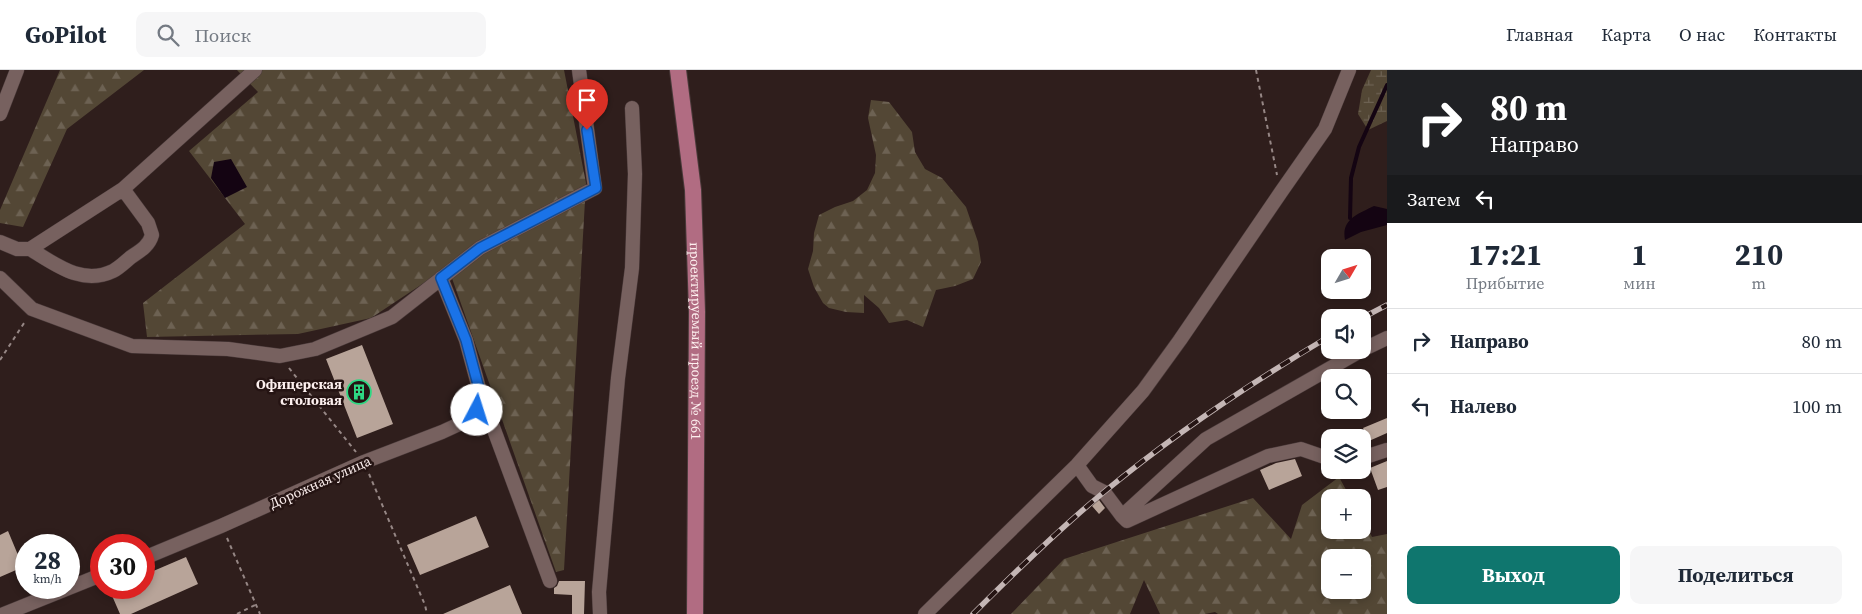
<!DOCTYPE html>
<html lang="ru">
<head>
<meta charset="utf-8">
<style>
	:root { --surface:#fff; --page:#f6f6f7; --text:#1f2937; --muted:#747a83; --line:#e0e1e3; --accent:#0f766e }
	body { margin:0; font-family:"Source Serif 4",serif; background:var(--page); color:var(--text); height:100vh; display:flex; flex-direction:column; font-size:19px; white-space:nowrap }
	* { box-sizing:border-box; margin:0 }
	p { font-size:16px; color:var(--muted) }
	.icon { flex:none; width:28px; height:28px; fill:none; stroke:currentColor; stroke-width:2; stroke-linecap:round; stroke-linejoin:round }
	.map { position:relative; flex:1; overflow:hidden }
	.sheet { display:flex; flex-direction:column; background:var(--surface); width:475px }
	.sheet>* { flex:none }
	.top-card { background:#202124; color:#fff; overflow:hidden }
	.needle { width:32px; rotate:51deg }
	.buttons { position:absolute; left:1321px; top:179px; display:grid; gap:10px }
	.buttons a { display:grid; place-items:center; width:50px; height:50px; border-radius:10px; background:var(--surface); box-shadow:0 2px 8px #0003; font-size:25px }
	.speed { position:absolute; left:15px; top:464px; display:flex; gap:10px; font-size:25px; font-weight:700; text-align:center }
	.speed>* { display:grid; place-content:center; width:65px; height:65px; border-radius:50%; background:var(--surface); box-shadow:0 2px 8px #0003; line-height:1 }
	.speed small { font-size:12px; font-weight:400 }
	.speed .limit { border:8px solid #d22; background:#fff; color:#111 }
	.pin { position:absolute; display:grid; place-items:center; width:42px; height:42px; color:#fff; margin:-51px -21px; border-radius:50% 50% 50% 0; rotate:-45deg; box-shadow:0 0 5px #0007 }
	.pin .icon { rotate:45deg }
	.me { position:absolute; width:55px; margin:-28px; rotate:5deg; stroke-linejoin:round; filter:drop-shadow(0 0 4px #0008) }
	.turn { display:flex; align-items:center; gap:18px; height:105px; padding:0 20px; font-size:22px }
	.turn .icon { width:65px; height:65px; stroke-width:2.5 }
	.turn b { display:block; font-size:35px; line-height:42px }
	.then { display:flex; align-items:center; height:48px; padding:0 20px; background:#0003; gap:10px; font-size:19px }
	.eta { display:flex; justify-content:space-evenly; align-items:center; height:85px; text-align:center }
	.eta b { font-size:30px; font-weight:700; line-height:35px }
	.cta { display:flex; gap:10px; margin-top:auto; padding:10px 20px }
	.cta a { flex:1; height:58px; border-radius:10px; background:var(--accent); color:#fff; font-size:20px; font-weight:700; line-height:58px; text-align:center }
	.cta a+a { background:var(--page); color:var(--text) }
	ul { padding:0; list-style:none }
	li { display:flex; align-items:center; gap:15px; height:65px; padding:0 20px; border-top:1px solid var(--line) }
	li div { flex:1 }
	li b { display:block; font-size:19px }
	li em { font-style:normal }
	header { display:flex; align-items:center; gap:30px; box-sizing:border-box; height:70px; padding:0 25px; background:var(--surface); border-bottom:1px solid var(--line) }
	header strong { font-size:24px }
	nav { display:flex; gap:28px; margin-inline-start:auto; font-size:18px }
	.search { width:350px; height:45px; background:var(--page); display:flex; align-items:center; gap:12px; box-sizing:border-box; padding:0 18px; border-radius:10px; color:var(--muted); font-size:19px }
	main { display:flex; flex:1; min-height:0 }
	.map>svg:first-child { display:block }
</style>
</head>
<body>
<header>
<strong>GoPilot</strong>
<div class="search"><svg class="icon" aria-label="search" viewBox="0 0 24 24"><circle cx="10" cy="10" r="6"/><path d="M15 15l6 6"/></svg>Поиск</div>
<nav><a>Главная</a><a>Карта</a><a>О нас</a><a>Контакты</a></nav>
</header>
<main>
<div class="map">
<svg width="1387" height="544" viewBox="0 0 1387 544">
	<defs>
		<pattern id="forest-firs" width="22" height="20" patternUnits="userSpaceOnUse" patternTransform="scale(1.25)"><rect width="22" height="20" fill="#534735"/><path d="M5 1l3.5 6h-7zM16 11l3.5 6h-7z" fill="#6d6253"/></pattern>
		<pattern id="wetland-marsh" width="20" height="14" patternUnits="userSpaceOnUse" patternTransform="scale(1.25)"><rect width="20" height="14" fill="#534735"/><path d="M1 5h8M5 5V1M11 12h8M15 12V8" fill="none" stroke="#6d6253"/></pattern>
	</defs>
	<rect width="100%" height="100%" fill="#2f1e1c"/>
	<path fill="url(#forest-firs)" fill-rule="evenodd" d="M60 0H144L67 59 23 157 0 153V140Z
		M237 0H564L586 113 564 500 556 502 448 197 371 248 298 264 147 267 143 233 245 154 189 81 258 22Z
		M871 30 889 32 912 62 915 82 925 99 942 108 966 137 978 172 981 192 973 209 955 216 936 220 923 257 907 250 889 253 879 238 864 225V243L846 242 829 238 823 233 814 217 808 199 813 181 814 163 819 145 835 137 853 131 867 120 875 103 876 85 868 48Z
		M1339 407 1350 427 1330 428V460H1362L1363 450 1372 467 1387 464V544H1218L1215 542 1205 544H1160L1144 510 1130 544H1011L1064 489 1253 428 1291 469 1302 435ZM1330 488H1362V520H1330Z"/>
	<path fill="url(#wetland-marsh)" d="M1371 0H1387V51L1368 60 1358 44 1362 20Z"/>
	<path fill="#140412" d="M231 89 247 117 225 128 211 108 214 92Z
		M1374 136 1387 139V155L1361 162 1345 170C1341 149 1358 144 1374 136Z"/>
	<g fill="none" stroke-linecap="round" stroke-linejoin="round">
		<path stroke="#140412" stroke-width="4" d="M1350 148 1351 108 1359 77 1387 15"/>
	</g>
	<path fill="#b8a499" d="M362 275 393 354 357 368 326 289Z
		M1387 348V363L1369 371 1363 358Z
		M1295 389 1302 406 1269 420 1260 400 1276 393Z
		M1387 391V417L1378 420 1370 398Z
		M1099 430 1105 438 1099 444 1092 436Z
		M476 446 489 477 420 505 407 475Z
		M8 461 23 497 0 507V465Z
		M186 487 198 514 131 544H120L110 521 117 518H144V505Z
		M559 511H585L584 544H572V525L554 524V518L557 516Z
		M510 515 522 544H443Z"/>
	<g fill="none" stroke-linecap="round" stroke-linejoin="round">
		<g stroke="#4a3a3a" stroke-width="15">
			<path id="minor" d="M0 44 17 0
				M0 172 17 179H30L123 119 255 0
				M30 179C55 194 82 216 113 201 119 198 125 192 131 187 140 181 149 176 152 165L148 153 123 119
				M0 208 32 239 132 276 228 279 280 286 315 279 392 247 480 178 595 118 579 0
				M441 208 466 270 480 322 550 511
				M1362 280 1387 268
				M1362 388 1387 380
				M1077 395 1092 416 1104 422 1122 446 1127 451 1268 386 1301 379 1330 389
				M1122 446 1206 369 1362 280
				M144 488 221 456 364 392 442 362 468 350 477 340 480 322
				M4 544 101 505
				M600 544 599 522 618 308 632 198 635 104 632 38
				M925 544 1077 395 1143 321 1180 270 1281 122 1325 59 1349 0"/>
		</g>
		<g stroke="#4a3a3a" stroke-width="18">
			<g id="major">
				<path id="s1" d="M678 0 693 120 697 242 695 544"/>
			</g>
		</g>
		<path stroke="#968785" stroke-width="2" stroke-dasharray="4 4" stroke-linecap="butt" d="M1256 0 1277 105
			M0 290 26 250
			M289 298 356 382
			M369 404 425 535 427 544
			M227 468 260 544
			M237 544 255 535"/>
		<use href="#minor" stroke="#77615f" stroke-width="14"/>
		<use href="#major" stroke="#b16c82" stroke-width="16"/>
		<g stroke="#c4b6b5" stroke-width="5.5">
			<path id="rail" d="M1362 248 1387 235
				M973 544C1015 502 1058 460 1104 422 1174 364 1252 312 1330 266"/>
		</g>
		<use href="#rail" stroke="#251413" stroke-width="4" stroke-dasharray="11" stroke-linecap="butt"/>
	</g>
	<g fill="none" stroke-linecap="round" stroke-linejoin="round">
		<g stroke="#114b97" stroke-width="12">
			<path id="route" d="M477 340 480 322 466 270 441 208 480 178 596 118 587 60"/>
		</g>
		<use href="#route" stroke="#1a73e8" stroke-width="9"/>
	</g>
	<defs>
		<g id="building-ring" transform="scale(1.25)"><circle r="9.5" fill="#251413" stroke="#2ed883" stroke-width="1.5"/><path d="M-4-6H4V6H1V3H-1V6H-4ZM-2.5-4.3h1.7v1.8h-1.7ZM.8-4.3h1.7v1.8H.8ZM-2.5-1h1.7V.8h-1.7ZM.8-1h1.7V.8H.8Z" fill="#2ed883"/></g>
	</defs>
	<g fill-rule="evenodd">
		<use href="#building-ring" x="359" y="322"/>
	</g>
	<g text-anchor="middle" stroke-width="5" stroke-linejoin="round" paint-order="stroke">
		<g font-size="14" fill="#fdf0ef" stroke="#251413">
			<text dy="5" stroke="none"><textPath href="#s1" startOffset="272">проектируемый проезд № 661</textPath></text>
			<text transform="translate(320 412) rotate(-24)" y="5">Дорожная улица</text>
		</g>
		<g font-size="14" font-weight="bold" fill="#fdf0ef" stroke="#251413" text-anchor="end">
			<text x="342" y="319">Офицерская<tspan x="342" dy="16">столовая</tspan></text>
		</g>
	</g>
</svg>
<div class="buttons">
<a><svg class="needle" viewBox="-14 -14 28 28"><path d="M0-13l5 13h-10z" fill="#e53935"/><path d="M0 13l5-13h-10z" fill="#747a83"/></svg></a>
<a><svg class="icon" aria-label="sound" viewBox="0 0 24 24"><path d="M4 9h4l5-4v14l-5-4H4zM17 9q2 3 0 6"/></svg></a>
<a><svg class="icon" aria-label="search" viewBox="0 0 24 24"><circle cx="10" cy="10" r="6"/><path d="M15 15l6 6"/></svg></a>
<a><svg class="icon" aria-label="layers" viewBox="0 0 24 24"><path d="M12 4l9 5-9 5-9-5zM3 14l9 5 9-5"/></svg></a>
<a>+</a>
<a>−</a>
</div>
<div class="speed"><div>28<small>km/h</small></div><div class="limit">30</div></div>
<div class="pin" style="left:587px;top:60px;background:#d93025"><svg class="icon" aria-label="arrive" viewBox="0 0 24 24"><path d="M6 21V4h12l-3 4 3 4H6"/></svg></div>
<svg class="me" style="left:477px;top:340px" viewBox="-20 -20 40 40"><circle r="19" fill="#fff"/><path d="M0-13L10 11 0 6-10 11z" fill="#1a73e8"/></svg>
</div>
<section class="sheet">
<div class="top-card">
<div class="turn"><svg class="icon" aria-label="right" viewBox="0 0 24 24"><path d="M7 20v-9h11M14 6l5 5-5 5"/></svg><div><b>80 m</b>Направо</div></div>
<div class="then">Затем<svg class="icon" aria-label="left" viewBox="0 0 24 24"><path d="M17 20v-9H6M10 6l-5 5 5 5"/></svg></div>
</div>
<div class="eta">
<div><b>17:21</b><p>Прибытие</p></div>
<div><b>1</b><p>мин</p></div>
<div><b>210</b><p>m</p></div>
</div>
<ul>
<li><svg class="icon" aria-label="right" viewBox="0 0 24 24"><path d="M7 20v-9h11M14 6l5 5-5 5"/></svg><div><b>Направо</b></div><em>80 m</em></li>
<li><svg class="icon" aria-label="left" viewBox="0 0 24 24"><path d="M17 20v-9H6M10 6l-5 5 5 5"/></svg><div><b>Налево</b></div><em>100 m</em></li>
</ul>
<div class="cta"><a>Выход</a><a>Поделиться</a></div>
</section>
</main>
</body>
</html>
